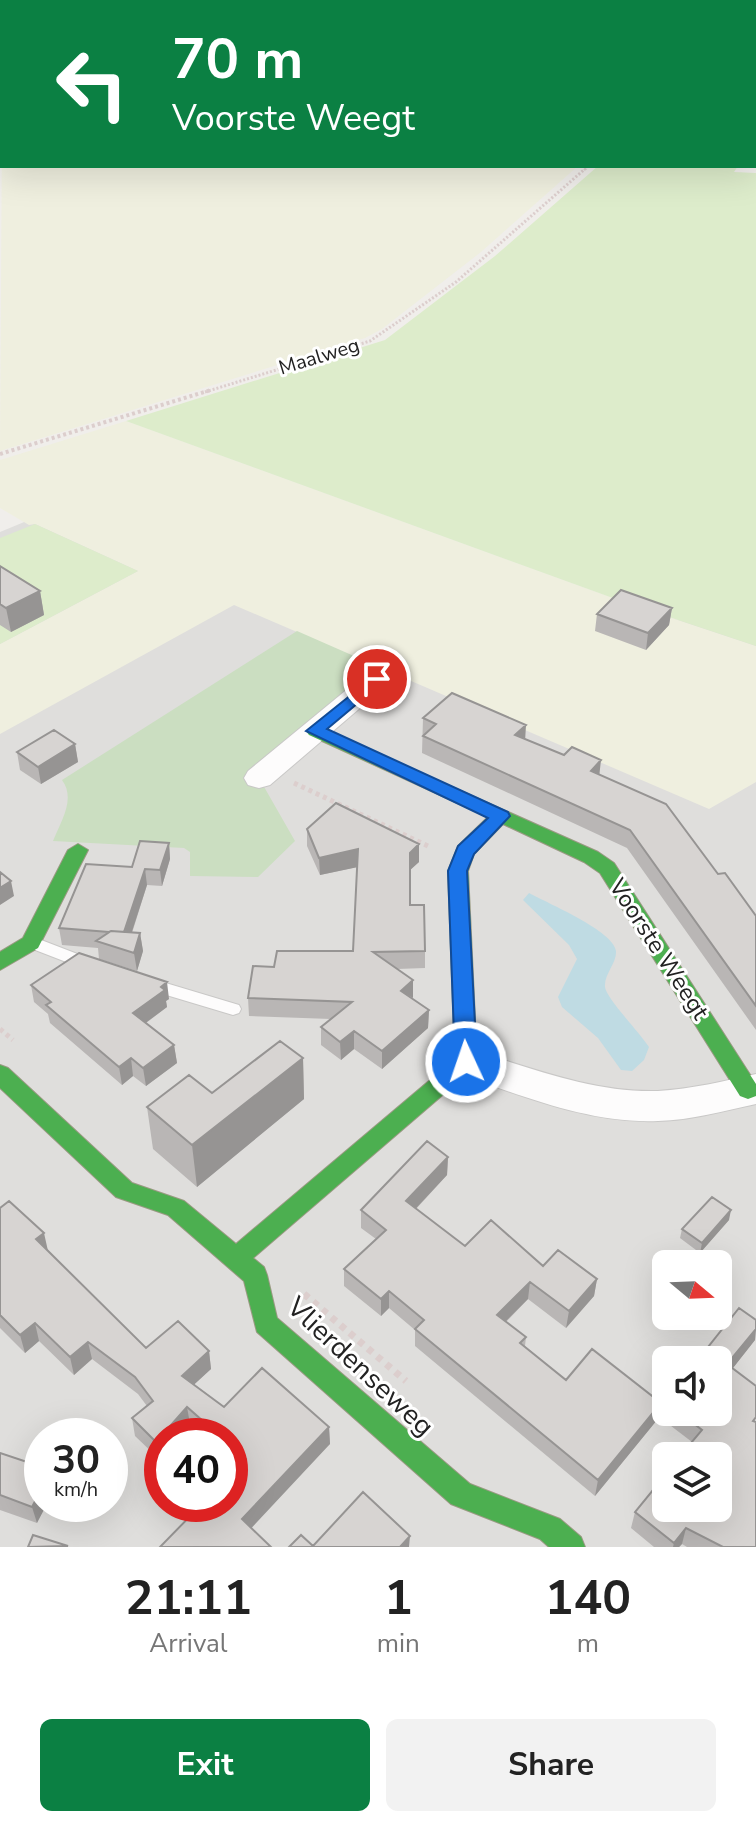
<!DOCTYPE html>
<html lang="en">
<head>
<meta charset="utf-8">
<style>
	:root { --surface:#fff; --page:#f2f2f2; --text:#222; --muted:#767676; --accent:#0b8043 }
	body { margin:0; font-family:"Nunito Sans",sans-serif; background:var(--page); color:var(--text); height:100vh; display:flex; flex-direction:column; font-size:30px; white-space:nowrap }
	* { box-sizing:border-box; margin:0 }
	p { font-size:26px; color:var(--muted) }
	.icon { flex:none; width:44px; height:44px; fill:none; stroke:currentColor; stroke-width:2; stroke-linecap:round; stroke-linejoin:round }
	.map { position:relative; height:1547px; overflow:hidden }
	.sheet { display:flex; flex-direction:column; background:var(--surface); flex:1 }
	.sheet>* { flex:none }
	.top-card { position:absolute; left:0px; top:0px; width:756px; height:168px; box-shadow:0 8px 32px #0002; background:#0b8043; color:#fff; overflow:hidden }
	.needle { width:52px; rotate:109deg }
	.tools { position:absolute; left:652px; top:1250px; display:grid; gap:16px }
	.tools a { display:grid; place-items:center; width:80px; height:80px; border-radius:12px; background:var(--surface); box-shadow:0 8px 32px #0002; font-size:40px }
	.speed { position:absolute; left:24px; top:1418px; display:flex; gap:16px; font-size:40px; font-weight:700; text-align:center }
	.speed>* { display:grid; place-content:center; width:104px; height:104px; border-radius:50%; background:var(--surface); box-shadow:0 8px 32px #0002; line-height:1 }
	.speed small { font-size:20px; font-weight:400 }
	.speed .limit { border:12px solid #d22; background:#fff; color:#111 }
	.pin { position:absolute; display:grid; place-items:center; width:68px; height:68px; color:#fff; margin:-34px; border:4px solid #fff; border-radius:50%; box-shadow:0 2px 8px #0007 }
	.me { position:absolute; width:88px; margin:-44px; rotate:357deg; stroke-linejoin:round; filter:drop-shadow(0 0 6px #0008) }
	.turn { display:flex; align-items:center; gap:28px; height:168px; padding:0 40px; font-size:36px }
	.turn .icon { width:104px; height:104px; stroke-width:2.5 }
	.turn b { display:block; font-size:56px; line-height:68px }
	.eta { display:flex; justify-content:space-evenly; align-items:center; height:136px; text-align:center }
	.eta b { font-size:48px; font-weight:700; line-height:56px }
	.button { display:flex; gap:16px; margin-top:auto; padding:16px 40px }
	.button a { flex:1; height:92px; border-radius:12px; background:var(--accent); color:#fff; font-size:32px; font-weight:700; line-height:92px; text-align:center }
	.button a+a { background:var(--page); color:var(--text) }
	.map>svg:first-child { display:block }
</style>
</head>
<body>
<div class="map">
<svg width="756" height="1547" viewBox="0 0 756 1547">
	<rect width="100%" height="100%" fill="#f0eeeb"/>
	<path fill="#dfdedc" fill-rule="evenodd" d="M46 513 756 633V1547H0V532ZM666 1264H718V1316H666ZM666 1360H718V1412H666ZM42 1436H110V1504H42ZM162 1436H230V1504H162ZM666 1456H718V1508H666Z"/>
	<path fill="#efefdf" d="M2 126V166H578L481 252 382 329 365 338 0 451Z
		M126 421 621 601 756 646V782L709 809 234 605 0 734V644L138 571 35 524 29 525 0 508V460Z"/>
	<path fill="#ddeccb" d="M598 166H738L734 172 756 173V646L621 601 126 421 385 340 495 256Z
		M35 524 138 571 0 644V538Z"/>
	<path fill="#cbdec1" d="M297 631 379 667 247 777 263 785 295 841 258 877 190 876V852L184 848 53 841C61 821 76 799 62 780Z"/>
	<path fill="#bfdbe3" d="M529 893C547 903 614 931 616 951 617 963 604 974 605 987 606 998 640 1033 649 1047L644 1060 632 1071 621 1070 598 1038 562 1007 558 997 577 959 569 945 523 900Z"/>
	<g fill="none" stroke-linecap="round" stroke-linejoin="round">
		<g stroke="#c9c8c7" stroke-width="2">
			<path id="lane" d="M36 938 93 960 95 964 93 968 87 970 30 948 28 944 30 940Z
				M149 978 239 1005 241 1009 239 1013 233 1015 143 988 141 984 143 980Z"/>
		</g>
		<g stroke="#c9c8c7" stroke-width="2">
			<path id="street" d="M560 0H575L576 2H561Z
				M754 112H756V122H754Z
				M377 671 387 673 391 679 387 685 270 785 259 788 248 785 244 778 248 771 367 673Z
				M466 1048C528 1067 593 1093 658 1091 692 1089 724 1081 756 1074V1104C723 1111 692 1120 658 1121 588 1124 518 1094 453 1072L448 1062 453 1052Z"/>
		</g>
		<g stroke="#999a82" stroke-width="2">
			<path id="fast" d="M315 726 598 852 614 863 756 1084V1096L748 1099 740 1096 600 873 584 862 503 824 474 854 468 871 477 1062 474 1068 253 1258 264 1267 267 1275 277 1318 470 1484 560 1519 581 1537 585 1547H549L540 1539 451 1504 257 1332 244 1281 168 1215 116 1197 0 1088V1065L8 1068 132 1183 184 1201 236 1244 455 1059 448 871 458 846 488 817 309 735 306 731Z
				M78 844 88 850 38 948 0 970V952L23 938 68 850Z"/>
		</g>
		<path stroke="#dccecd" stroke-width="2" stroke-dasharray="2 2" stroke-linecap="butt" d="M584 170 589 166"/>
		<path stroke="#dccecd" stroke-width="3" stroke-dasharray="2 2" stroke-linecap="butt" d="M205 392 370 341 456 282 586 168"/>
		<path stroke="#dccecd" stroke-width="4" stroke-dasharray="3 3" stroke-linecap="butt" d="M0 454 211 390"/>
		<path stroke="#dccecd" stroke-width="5" stroke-dasharray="4 4" stroke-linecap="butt" d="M294 783 430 847
			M0 1029 13 1040"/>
		<path stroke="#dccecd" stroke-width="7" stroke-dasharray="6 6" stroke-linecap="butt" d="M304 1294 406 1381"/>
		<use href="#lane" fill="#fdfcfc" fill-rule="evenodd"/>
		<use href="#street" fill="#fdfcfc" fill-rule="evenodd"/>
		<use href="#fast" fill="#4caf50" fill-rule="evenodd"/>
	</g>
	<path fill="#b9b6b5" d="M0 566 40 591 44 615 11 632 0 625Z
		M672 608 669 625 646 650 595 631 597 614Z
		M423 718 525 739 600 775 718 874 756 916V1030L627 848 422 753Z
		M75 744 78 762 41 784 20 770 17 752Z
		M307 829 419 862 410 870V905L425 951V968L397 969 412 999 429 1010 428 1028 382 1069 354 1049 341 1060 321 1045V1027L331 1019 249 1016 248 998 353 951 357 867 320 875 307 846Z
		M169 843 170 859 162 886 147 885 132 933H140L143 951 137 971 99 959 98 948 62 945 59 928 132 867Z
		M31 985 169 999 166 1001 167 1007 146 1023 174 1045 177 1063 146 1086 133 1076 122 1085 50 1023 48 1014 34 1002Z
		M303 1058 304 1099 197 1187 153 1149 147 1107 212 1093Z
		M448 1157 447 1175 416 1209 465 1246 597 1279 594 1296 566 1328 528 1299 506 1322 526 1337 525 1346 566 1380 659 1402 660 1397 666 1390V1412H718L700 1357 756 1320 755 1340 732 1369 756 1547H687L682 1544 679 1547H654L631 1528 635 1512 692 1442 658 1416 657 1420 595 1496 415 1346V1330L389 1308 381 1316 344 1286V1269L376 1239 361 1228V1210Z
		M0 1208 48 1251 146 1348 209 1351 211 1369 194 1384 224 1407 329 1427 330 1444 160 1547 238 1467 230 1460V1436H203L190 1424 162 1436V1456L159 1459 135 1436 132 1418 147 1406 138 1394 92 1359 74 1375 39 1341 25 1353 0 1328Z
		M729 1220 700 1253 680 1238 682 1229Z
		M0 1453 42 1467 37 1523 0 1510Z"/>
	<path fill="#969493" d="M454 0H497L491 2H449Z
		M40 591 44 615 11 632 6 608Z
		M672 608 669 625 646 650 648 633Z
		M526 725 525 742 515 735Z
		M75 744 78 762 41 784 38 767Z
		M601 760 599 778 591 771Z
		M169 843 170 859 162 886 160 870Z
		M419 844V862L409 871 410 853Z
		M358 849V867L320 875 319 858Z
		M145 869 147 885 126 950 124 934Z
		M11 881 14 896 0 905V888Z
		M140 933 143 951 137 971 134 953Z
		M413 980V998L401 991Z
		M167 982 169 999 166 1001 167 1007 136 1030 133 1013Z
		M429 1010 428 1028 382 1069V1051Z
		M354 1031V1049L341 1060 340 1042Z
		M174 1045 177 1063 146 1086 143 1068Z
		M131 1058 133 1076 122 1085 119 1067Z
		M303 1058 304 1099 197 1187 192 1145Z
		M448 1157 447 1175 406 1219V1201Z
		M731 1210 729 1220 700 1253 702 1243Z
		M44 1233 48 1251 36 1239Z
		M597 1279 594 1296 566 1328 569 1311Z
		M530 1282 528 1299 495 1332 497 1315Z
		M389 1291V1308L381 1316V1299Z
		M35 1323 39 1341 25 1353 20 1335Z
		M756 1329 755 1340 722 1382 727 1364Z
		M88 1342 92 1359 74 1375 70 1357Z
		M209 1351 211 1369 185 1393 182 1376Z
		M661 1403 657 1420 595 1496 598 1480Z
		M187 1407 190 1424 179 1436H162V1456L159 1459 156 1442Z
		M329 1427 330 1444 244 1536 242 1519Z
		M42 1488V1504H47L37 1523 32 1507Z
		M686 1528 682 1544 679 1547H673L674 1543Z
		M410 1536 409 1547H400Z"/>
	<path fill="#d7d4d2" stroke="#969493" stroke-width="2" d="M353 0H454L449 2H348Z
		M0 566 40 591 6 608 0 604Z
		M621 590 672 608 648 633 597 614Z
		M452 693 526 725 515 735 564 755 572 747 601 760 591 771 666 804 718 874 725 873 756 916V1006L630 830 423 736 436 724 423 718Z
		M54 730 75 744 38 767 17 752Z
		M336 803 419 844 410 853V905H424L425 951 373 952 413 980 401 991 429 1010 382 1051 354 1031 340 1042 321 1027 352 1002 248 998 253 966 274 967 277 951H353L358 849 319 858 307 829Z
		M140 841 169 843 160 870 145 869 124 932 111 931 109 932 59 928 86 864 132 867Z
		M0 872 11 881 0 888Z
		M111 931 140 933 134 953 96 941Z
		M79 953 167 982 161 987 165 990 133 1013 174 1045 143 1068 131 1058 119 1067 46 1005 51 1002 31 985Z
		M280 1041 303 1058 192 1145 147 1107 189 1075 212 1093Z
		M427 1141 448 1157 406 1201 465 1246 491 1220 543 1266 558 1250 597 1279 569 1311 530 1282 497 1315 526 1337 520 1343 566 1380 592 1349 661 1403 598 1480 415 1329 424 1320 389 1291 381 1299 344 1269 386 1230 361 1210Z
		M712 1197 731 1210 702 1243 682 1229Z
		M9 1201 44 1233 36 1239 146 1348 178 1321 209 1351 182 1376 224 1407 262 1368 329 1427 242 1519 271 1547H160L202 1504H230V1476L246 1459 230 1444V1436H220L187 1407 156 1442 132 1418 153 1401 135 1377 88 1342 70 1357 35 1323 20 1335 0 1315V1208Z
		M739 1308 756 1320V1329L727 1364 756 1386V1417L753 1421 756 1422V1547H723L686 1528 674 1543 635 1512 666 1474V1508H718V1456H680L702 1430 679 1412H718V1360H692L696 1354 700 1357Z
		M666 1390V1402L660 1397Z
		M0 1453 42 1467V1488L32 1507 0 1495Z
		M363 1492 410 1536 400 1547H289L301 1535 313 1546Z
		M33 1535 68 1546 28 1547Z"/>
	<path fill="#1a73e8" stroke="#114b97" stroke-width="2" d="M377 674 383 675V682L327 729 508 812 510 816 474 854 467 871 477 1062 474 1069H459L455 1062 448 871 458 846 488 818 306 731Z"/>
	<g text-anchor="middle" stroke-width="6" stroke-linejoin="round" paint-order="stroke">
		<g font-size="20" fill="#222" stroke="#fff">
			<text transform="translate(319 356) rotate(-17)" y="7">Maalweg</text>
		</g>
		<g font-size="24" fill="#222" stroke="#fff">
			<text transform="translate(659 949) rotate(57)" y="8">Voorste Weegt</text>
		</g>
		<g font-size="28" fill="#222" stroke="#fff">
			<text transform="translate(361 1366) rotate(43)" y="10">Vlierdenseweg</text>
		</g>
	</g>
</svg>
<div class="tools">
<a><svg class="needle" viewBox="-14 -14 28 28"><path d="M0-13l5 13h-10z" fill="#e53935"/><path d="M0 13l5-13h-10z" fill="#767676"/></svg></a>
<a><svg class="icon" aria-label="sound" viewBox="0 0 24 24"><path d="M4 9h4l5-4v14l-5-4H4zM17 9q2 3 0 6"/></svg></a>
<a><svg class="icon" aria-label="layers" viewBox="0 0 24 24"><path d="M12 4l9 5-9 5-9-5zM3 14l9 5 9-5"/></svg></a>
</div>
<div class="speed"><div>30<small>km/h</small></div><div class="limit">40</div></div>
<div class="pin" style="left:377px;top:679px;background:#d93025"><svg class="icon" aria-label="arrive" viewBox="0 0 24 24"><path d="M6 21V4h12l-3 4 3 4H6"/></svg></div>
<svg class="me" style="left:466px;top:1062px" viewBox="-20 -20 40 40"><circle r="17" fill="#1a73e8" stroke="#fff" stroke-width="3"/><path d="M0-11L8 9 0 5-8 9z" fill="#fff"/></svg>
<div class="top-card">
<div class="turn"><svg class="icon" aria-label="left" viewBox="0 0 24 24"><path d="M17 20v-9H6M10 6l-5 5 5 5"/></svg><div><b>70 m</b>Voorste Weegt</div></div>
</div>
</div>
<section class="sheet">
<div class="eta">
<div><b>21:11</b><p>Arrival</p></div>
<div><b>1</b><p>min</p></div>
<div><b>140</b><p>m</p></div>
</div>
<div class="button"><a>Exit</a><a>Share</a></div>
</section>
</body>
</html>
